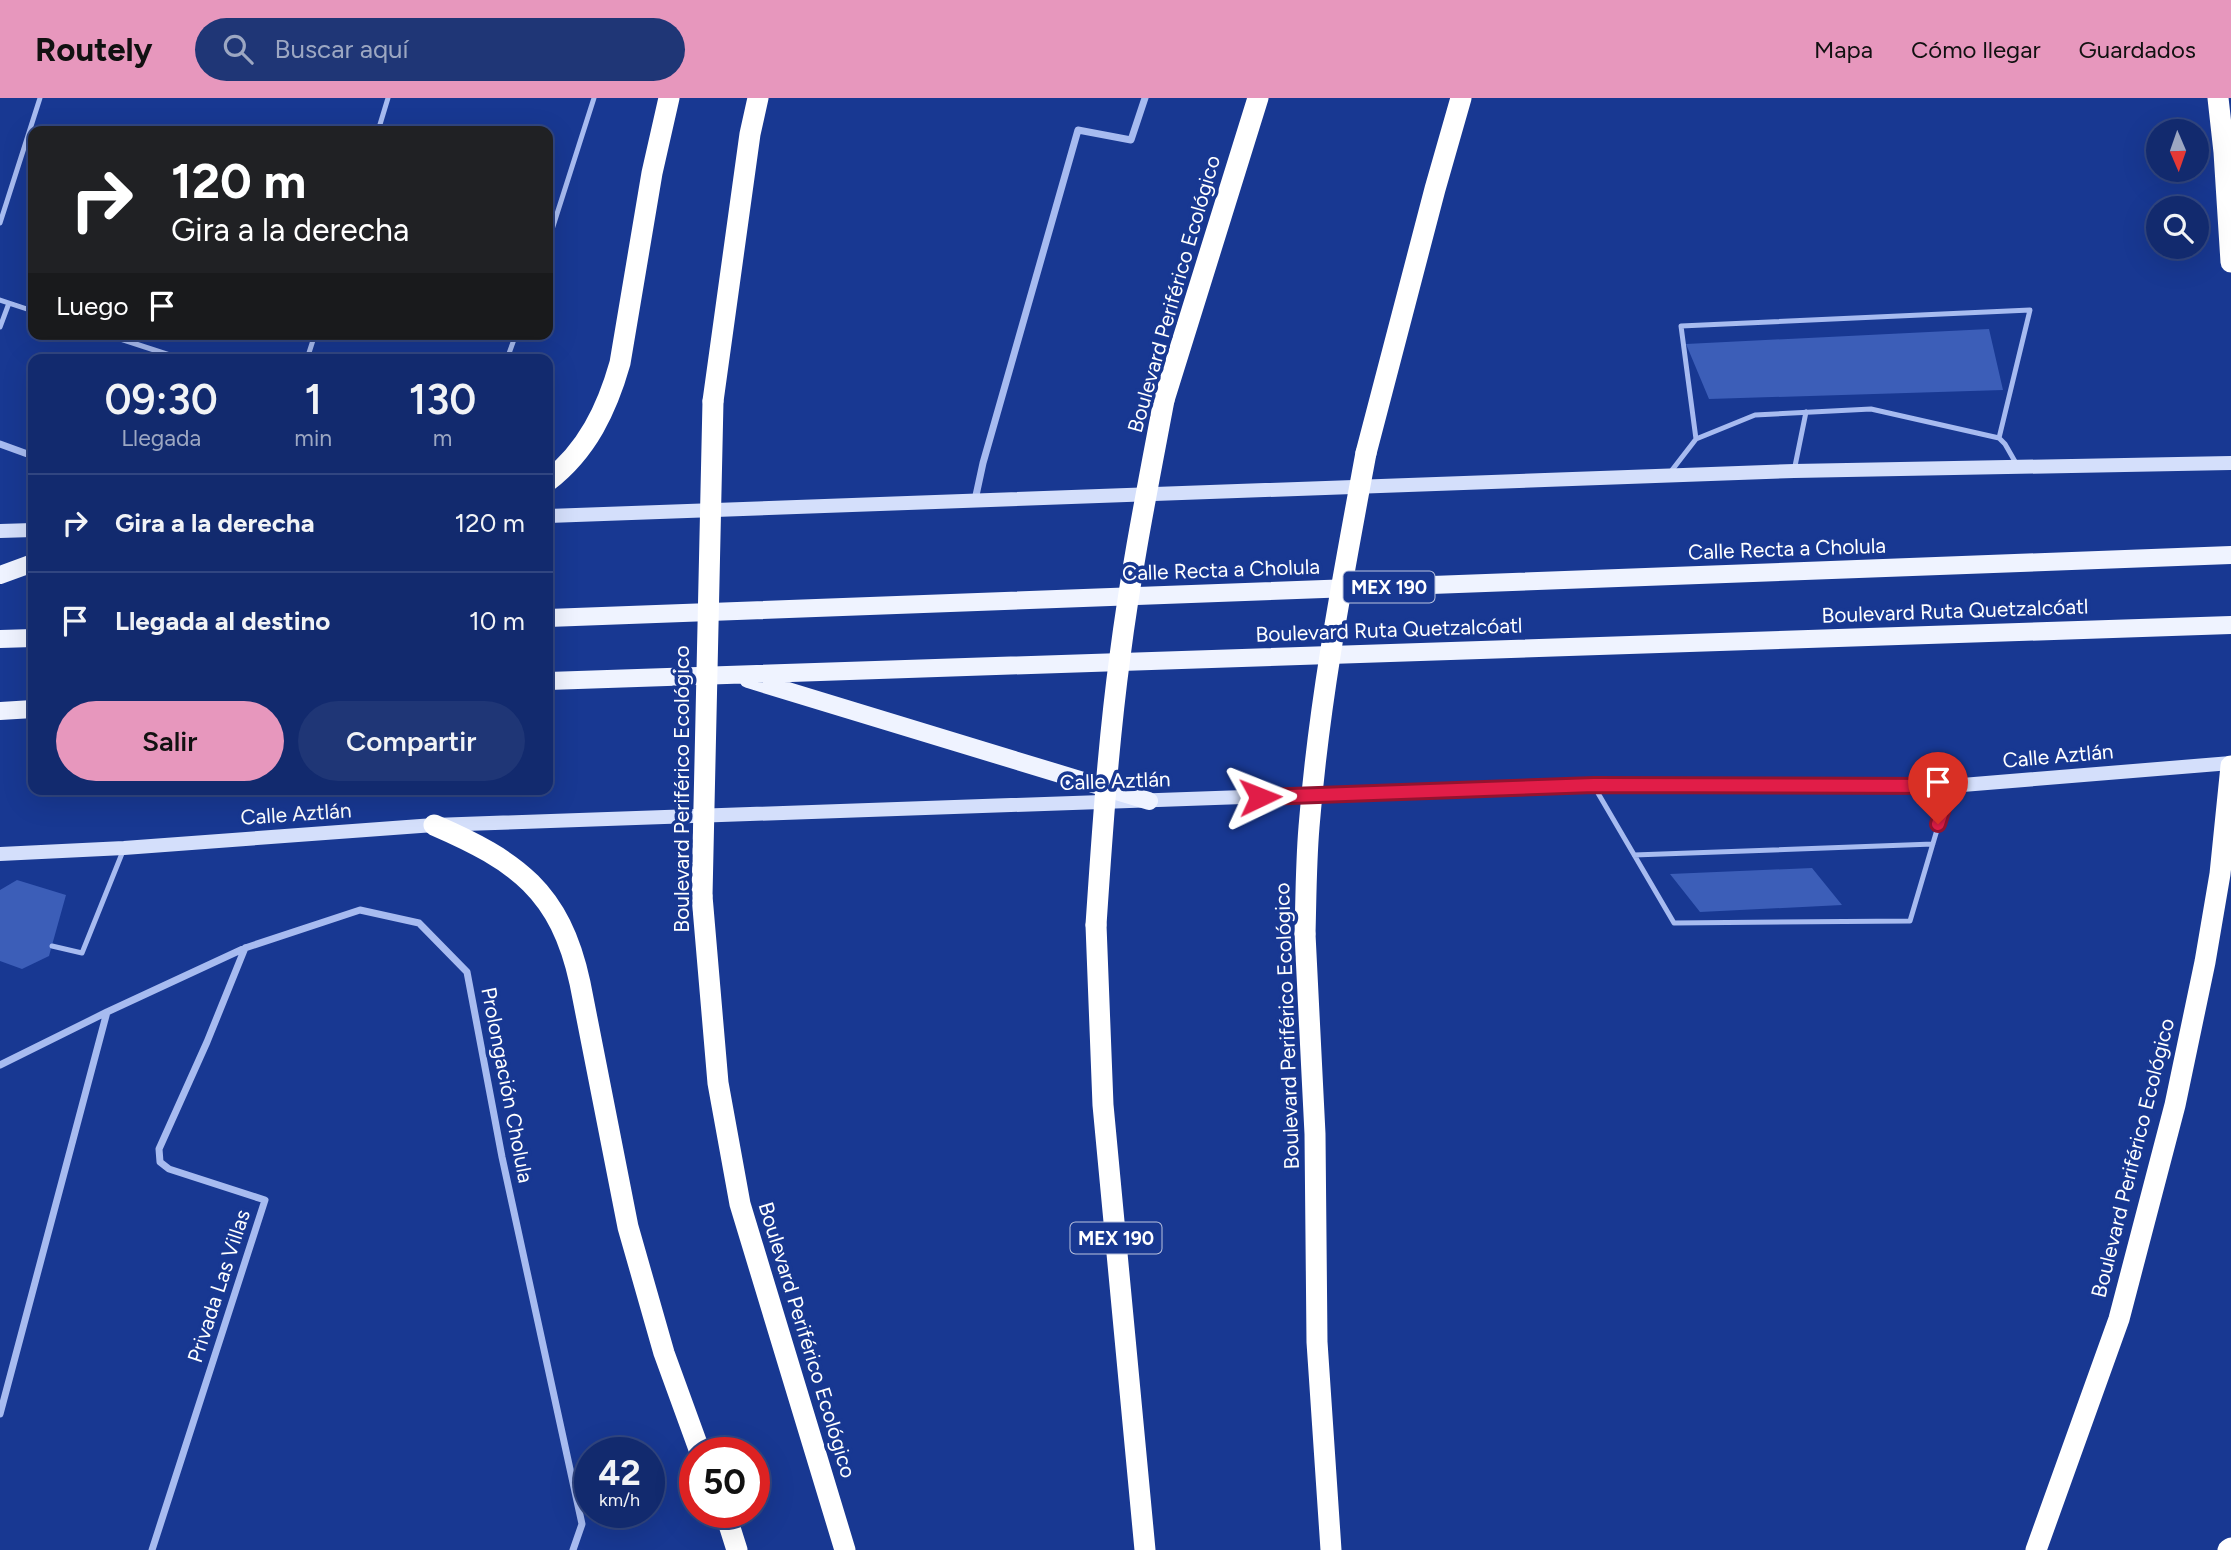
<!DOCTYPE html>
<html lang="es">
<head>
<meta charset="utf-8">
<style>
	:root { --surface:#122a6e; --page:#1f3676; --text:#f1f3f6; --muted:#9ca7c2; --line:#314681; --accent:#e797bd }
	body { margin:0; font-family:Figtree,sans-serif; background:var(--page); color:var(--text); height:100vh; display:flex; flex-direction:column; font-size:26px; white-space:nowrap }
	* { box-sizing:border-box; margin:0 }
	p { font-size:23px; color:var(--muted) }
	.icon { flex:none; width:38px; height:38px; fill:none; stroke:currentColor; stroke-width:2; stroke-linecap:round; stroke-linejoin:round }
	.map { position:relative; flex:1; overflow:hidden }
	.sheet { position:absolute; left:28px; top:256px; width:525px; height:441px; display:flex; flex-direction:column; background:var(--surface); border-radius:14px; box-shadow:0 7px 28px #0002,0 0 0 2px var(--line) }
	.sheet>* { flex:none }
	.hud { position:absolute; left:28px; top:28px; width:525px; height:214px; border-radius:14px; box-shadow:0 7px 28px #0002,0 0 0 2px var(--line); background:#202124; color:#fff; overflow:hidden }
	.needle { width:46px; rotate:178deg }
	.buttons { position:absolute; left:2146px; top:21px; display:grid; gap:14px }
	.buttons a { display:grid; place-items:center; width:63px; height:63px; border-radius:50%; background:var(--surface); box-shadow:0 7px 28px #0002,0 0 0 2px var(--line); font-size:35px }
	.speed { position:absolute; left:574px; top:1339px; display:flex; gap:14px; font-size:35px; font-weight:700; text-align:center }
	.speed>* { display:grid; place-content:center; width:91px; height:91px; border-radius:50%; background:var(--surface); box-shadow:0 7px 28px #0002,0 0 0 2px var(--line); line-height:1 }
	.speed small { font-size:18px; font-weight:400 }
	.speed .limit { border:10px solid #d22; background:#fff; color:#111 }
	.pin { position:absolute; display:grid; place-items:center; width:60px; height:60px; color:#fff; margin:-72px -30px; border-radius:50% 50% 50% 0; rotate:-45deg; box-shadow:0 0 7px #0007 }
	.pin .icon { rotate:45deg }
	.me { position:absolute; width:77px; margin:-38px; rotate:88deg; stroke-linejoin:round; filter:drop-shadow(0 0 5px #0008) }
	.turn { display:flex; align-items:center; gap:24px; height:147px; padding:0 28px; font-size:32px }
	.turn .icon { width:91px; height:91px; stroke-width:2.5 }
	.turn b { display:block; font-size:49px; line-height:60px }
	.then { display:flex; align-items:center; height:66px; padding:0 28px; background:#0003; gap:14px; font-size:26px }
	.eta { display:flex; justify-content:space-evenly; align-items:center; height:119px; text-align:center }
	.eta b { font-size:42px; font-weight:600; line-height:49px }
	.primary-button { display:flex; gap:14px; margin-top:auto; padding:14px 28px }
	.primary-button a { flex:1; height:80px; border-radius:42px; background:var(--accent); color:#111; font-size:28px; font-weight:600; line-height:80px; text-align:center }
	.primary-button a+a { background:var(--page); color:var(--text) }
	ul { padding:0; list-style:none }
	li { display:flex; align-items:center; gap:21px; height:98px; padding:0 28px; border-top:2px solid var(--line) }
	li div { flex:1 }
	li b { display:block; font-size:26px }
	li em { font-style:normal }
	header { display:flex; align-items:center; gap:42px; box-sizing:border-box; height:98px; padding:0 35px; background:var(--accent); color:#111 }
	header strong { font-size:33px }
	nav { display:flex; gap:38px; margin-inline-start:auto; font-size:24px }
	.search { width:490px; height:63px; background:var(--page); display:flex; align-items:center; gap:18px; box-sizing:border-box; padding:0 24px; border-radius:38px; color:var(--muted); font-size:26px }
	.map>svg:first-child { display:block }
</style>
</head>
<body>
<header>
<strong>Routely</strong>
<div class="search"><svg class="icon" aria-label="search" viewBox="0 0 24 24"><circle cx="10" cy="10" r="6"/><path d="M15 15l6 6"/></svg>Buscar aquí</div>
<nav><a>Mapa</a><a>Cómo llegar</a><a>Guardados</a></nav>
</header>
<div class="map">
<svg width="2231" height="1452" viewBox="0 0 2231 1452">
	<rect width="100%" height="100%" fill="#183892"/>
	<path fill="#3c5eb8" d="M1989 231 2003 292 1709 301 1686 246Z
		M1812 770 1842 807 1700 814 1670 776Z
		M17 782 66 797 49 858 22 871 0 863V792Z"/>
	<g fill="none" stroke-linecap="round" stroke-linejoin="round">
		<path stroke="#a7bbf0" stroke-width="5" d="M378 33 388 0
			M0 125 40 0
			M548 144 594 0
			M0 202 33 213
			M0 229 9 205
			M105 236 182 261
			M307 261 315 236
			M507 261 516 236
			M1696 341 1681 228 2030 212 1999 340
			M1794 373 1806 314
			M1669 376 1696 341 1755 317 1871 311 1999 340 2005 346 2017 367
			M1595 690 1674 825 1910 823 1950 688
			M1634 757 1933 746
			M52 848 82 855 123 753"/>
		<path stroke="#a7bbf0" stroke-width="7" d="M0 346 33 358
			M975 402 983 365 1078 32 1131 42 1145 0
			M0 967 107 914 245 850 360 812 419 825 467 874 502 1059 582 1426 573 1452
			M0 1316 107 914
			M152 1452 265 1102 169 1071 160 1064 159 1051 207 944 245 850"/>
		<path stroke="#d4dffb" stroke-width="14" d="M548 418 1794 373 2231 365
			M0 433 33 432
			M0 756 124 750 434 727 1593 687 1950 688 2231 665"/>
		<path stroke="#eff3ff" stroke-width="18" d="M0 477 33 465
			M548 520 2231 457
			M0 541 33 540
			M748 581 1149 703
			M548 583 2231 527
			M0 613 33 611"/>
		<path stroke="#fff" stroke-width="21" d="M2218 0 2224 54 2231 164
			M1164 302 1258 0
			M713 303 750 36 758 0
			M1366 355 1435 91 1461 0
			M548 383C587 353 607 311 620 265L652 75 669 0
			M434 727C517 763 560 793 580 885L628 1129 664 1255 700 1354
			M702 798 718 985 740 1106 845 1452
			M1096 827 1103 1007 1145 1452
			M1305 836 1315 1036 1317 1244 1331 1452
			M725 1414 737 1452
			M2036 1452 2119 1221 2175 1007 2205 864 2220 776 2231 668
			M2228 1452 2231 1450"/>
		<path stroke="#fff" stroke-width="21" d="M702 798 713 303
			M1096 827C1102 738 1108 647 1120 558 1131 472 1148 387 1164 302
			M1305 836C1306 800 1306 765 1309 729 1319 603 1343 479 1366 355"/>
	</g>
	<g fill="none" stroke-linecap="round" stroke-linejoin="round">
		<g stroke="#92132f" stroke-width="18">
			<path id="route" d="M1260 699 1594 687 1950 688 1938 726"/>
		</g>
		<use href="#route" stroke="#e11d48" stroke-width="12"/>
	</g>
	<g text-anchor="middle" stroke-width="7" stroke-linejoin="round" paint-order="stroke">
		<g fill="#183892" stroke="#bac3de" stroke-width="2">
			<rect x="1343.5" y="473.5" width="91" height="31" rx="5"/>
			<rect x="1070.5" y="1124.5" width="91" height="31" rx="5"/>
		</g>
		<g font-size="19" font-weight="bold" fill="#fff">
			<text x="1389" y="496">MEX 190</text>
			<text x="1116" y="1147">MEX 190</text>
		</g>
		<g font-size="21" fill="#fff" stroke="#183892">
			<text transform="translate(1174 196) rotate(-74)" y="7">Boulevard Periférico Ecológico</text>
			<text transform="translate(1787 451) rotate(-2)" y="7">Calle Recta a Cholula</text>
			<text transform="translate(1221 472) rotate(-2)" y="7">Calle Recta a Cholula</text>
			<text transform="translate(1955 513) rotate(-2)" y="7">Boulevard Ruta Quetzalcóatl</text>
			<text transform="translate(1389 532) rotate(-2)" y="7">Boulevard Ruta Quetzalcóatl</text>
			<text transform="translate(2058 658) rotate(-5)" y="7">Calle Aztlán</text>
			<text transform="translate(1115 683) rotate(-2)" y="7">Calle Aztlán</text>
			<text transform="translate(682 691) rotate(-90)" y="7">Boulevard Periférico Ecológico</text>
			<text transform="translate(296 716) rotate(-4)" y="7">Calle Aztlán</text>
			<text transform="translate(1287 928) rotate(-92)" y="7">Boulevard Periférico Ecológico</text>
			<text transform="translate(507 987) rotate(79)" y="7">Prolongación Cholula</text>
			<text transform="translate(2133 1060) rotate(-76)" y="7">Boulevard Periférico Ecológico</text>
			<text transform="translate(219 1188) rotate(-72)" y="7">Privada Las Villas</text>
			<text transform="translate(807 1242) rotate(73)" y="7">Boulevard Periférico Ecológico</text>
		</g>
	</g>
</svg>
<div class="buttons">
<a><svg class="needle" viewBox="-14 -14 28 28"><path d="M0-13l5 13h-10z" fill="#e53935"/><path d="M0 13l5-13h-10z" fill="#9ca7c2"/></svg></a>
<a><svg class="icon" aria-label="search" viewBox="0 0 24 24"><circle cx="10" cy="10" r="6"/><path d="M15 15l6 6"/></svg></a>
</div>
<div class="speed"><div>42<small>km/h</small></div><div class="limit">50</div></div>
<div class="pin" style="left:1938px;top:726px;background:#d93025"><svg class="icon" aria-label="arrive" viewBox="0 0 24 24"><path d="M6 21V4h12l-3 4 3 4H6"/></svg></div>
<svg class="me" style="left:1260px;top:699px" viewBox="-20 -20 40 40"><path d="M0-17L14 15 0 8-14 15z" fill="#e11d48" stroke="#fff" stroke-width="4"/></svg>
<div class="hud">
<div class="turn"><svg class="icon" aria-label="right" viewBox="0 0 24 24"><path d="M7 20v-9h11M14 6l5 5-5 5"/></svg><div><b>120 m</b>Gira a la derecha</div></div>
<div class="then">Luego<svg class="icon" aria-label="arrive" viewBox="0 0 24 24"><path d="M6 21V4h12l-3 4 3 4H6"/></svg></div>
</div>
<section class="sheet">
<div class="eta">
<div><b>09:30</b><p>Llegada</p></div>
<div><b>1</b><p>min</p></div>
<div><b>130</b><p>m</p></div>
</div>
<ul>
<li><svg class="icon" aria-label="right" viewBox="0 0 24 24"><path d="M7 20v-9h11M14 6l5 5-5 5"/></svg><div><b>Gira a la derecha</b></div><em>120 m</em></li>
<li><svg class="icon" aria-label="arrive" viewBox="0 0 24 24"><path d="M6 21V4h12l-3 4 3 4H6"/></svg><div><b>Llegada al destino</b></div><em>10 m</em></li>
</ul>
<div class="primary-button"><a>Salir</a><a>Compartir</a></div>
</section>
</div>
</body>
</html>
